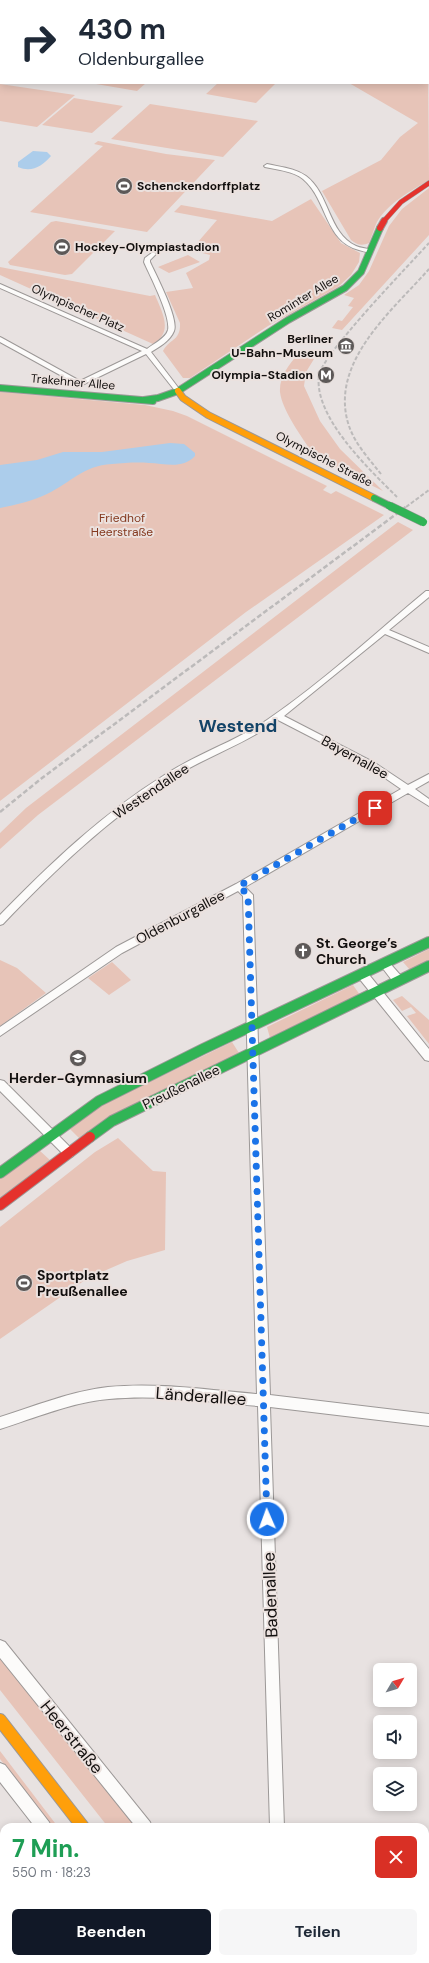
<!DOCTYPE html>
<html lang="de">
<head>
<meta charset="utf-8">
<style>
	:root { --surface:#fff; --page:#f6f6f7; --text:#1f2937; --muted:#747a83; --accent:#111827 }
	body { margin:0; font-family:"DM Sans",sans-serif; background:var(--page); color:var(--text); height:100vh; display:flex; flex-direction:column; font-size:15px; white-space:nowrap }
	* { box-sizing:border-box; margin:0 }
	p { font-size:13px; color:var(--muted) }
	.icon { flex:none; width:22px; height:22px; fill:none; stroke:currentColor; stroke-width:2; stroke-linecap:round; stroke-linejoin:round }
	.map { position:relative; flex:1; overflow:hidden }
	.sheet { position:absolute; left:0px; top:1823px; width:429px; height:140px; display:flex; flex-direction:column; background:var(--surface); border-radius:12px 12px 0 0; box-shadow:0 2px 10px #0003 }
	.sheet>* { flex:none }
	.guide { position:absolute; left:0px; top:0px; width:429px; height:84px; box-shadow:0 2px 10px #0003; background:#fff; color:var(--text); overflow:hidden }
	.needle { width:26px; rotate:52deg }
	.buttons { position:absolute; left:373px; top:1663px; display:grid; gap:8px }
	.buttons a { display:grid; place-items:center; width:44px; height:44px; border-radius:6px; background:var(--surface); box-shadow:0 2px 10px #0003; font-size:20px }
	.pin { position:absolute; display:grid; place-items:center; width:34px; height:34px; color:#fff; margin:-17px; border-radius:8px; box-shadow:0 2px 6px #0006 }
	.me { position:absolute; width:44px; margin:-22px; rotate:358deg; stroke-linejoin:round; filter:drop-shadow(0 0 3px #0008) }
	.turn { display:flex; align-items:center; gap:14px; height:84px; padding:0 12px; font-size:18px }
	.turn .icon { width:52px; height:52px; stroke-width:2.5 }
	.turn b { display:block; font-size:28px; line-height:34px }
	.round { display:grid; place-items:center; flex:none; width:42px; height:42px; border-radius:6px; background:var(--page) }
	.overview { display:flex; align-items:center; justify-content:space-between; height:68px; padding:0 12px }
	h1 { font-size:24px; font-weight:700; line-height:30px; color:#1e9e55 }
	.cta { display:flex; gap:8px; margin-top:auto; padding:8px 12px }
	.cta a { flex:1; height:46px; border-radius:6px; background:var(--accent); color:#fff; font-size:16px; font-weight:700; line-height:46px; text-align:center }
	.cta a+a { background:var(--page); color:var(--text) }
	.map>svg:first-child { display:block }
</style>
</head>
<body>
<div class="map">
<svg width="429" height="1963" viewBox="0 0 429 1963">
	<rect width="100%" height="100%" fill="#e8e2e1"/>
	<path fill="#e7c4b8" d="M428 65 429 180C411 191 388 203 377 222 374 228 372 236 369 243 362 246 357 245 351 240L322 191 381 160 400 137 418 123 349 83H428Z
		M98 83H146L137 91 96 84Z
		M218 83 275 84 256 103 206 94Z
		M0 84 75 95 37 127 0 121Z
		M74 98 123 106 92 133 42 125Z
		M150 104 258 121 223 157 111 139Z
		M98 141 166 154 215 160 147 232 30 212 103 146 94 144Z
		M429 188V235L342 330 332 328 338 320 342 321 353 307 348 306 354 298 344 295 359 285 369 271 389 226 402 209Z
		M311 199 341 243 360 253 359 262 351 275 338 287 268 326 190 378H183L163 351C169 339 181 341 180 323L166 292 193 288 186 273 209 260 210 255 191 250 217 220 174 212 181 205 272 221Z
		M56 221 115 231 72 274 65 275 10 265 8 262 51 222Z
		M188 255 200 262 169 273 158 267Z
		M0 267 150 296 155 295C162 312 174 332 153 344L0 275Z
		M297 355 314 359 306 372 304 386 320 421 340 449 383 491 305 453 309 448C299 433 282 409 280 392 279 377 289 365 297 355Z
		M0 392 145 405 173 411 187 416 327 486 323 490 331 494 336 491 384 515 246 612 0 801Z
		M398 522 413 530 38 815 0 849V833L26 808Z
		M429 949V961L410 970 403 962Z
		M0 960 17 968 46 993 0 1026Z
		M112 962 131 980 109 995 88 978Z
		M353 985 360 995 270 1038 267 1027Z
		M402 996 429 1020V1044L407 1016 416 1013 411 1007 402 1011 393 1000Z
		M232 1042 239 1053 79 1138 69 1128 100 1106Z
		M118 1138 153 1171 166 1172 165 1250 127 1261 88 1278 0 1339V1227L95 1152Z
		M39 1150 51 1161 0 1199V1179Z
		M0 1658 136 1827H108L0 1690Z
		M0 1751 58 1827H52L0 1759Z"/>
	<path fill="#accdeb" d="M33 151 47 152 51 156C42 166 32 173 18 167V162Z
		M170 443 184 444 195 453V456C182 470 164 463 149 463 137 462 124 463 112 464 82 466 72 482 47 494 32 501 16 505 0 508V465L37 460 63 452H102Z"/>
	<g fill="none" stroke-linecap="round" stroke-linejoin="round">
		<g stroke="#9c9897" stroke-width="2">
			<path id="street" d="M157 0H166L167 1H158Z
				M401 0H405L406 1H402Z
				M428 15H429V17H428Z
				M428 48H429V50H428Z
				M267 164C280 167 295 168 306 176 330 194 328 233 356 246 360 248 366 248 371 250V252C367 253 363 251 359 250 324 241 328 200 303 179 293 171 278 170 265 167L264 166Z
				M153 252 156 254 150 260V262C156 275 179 319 174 331 170 341 159 347 151 352L180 390V392H176L146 354 80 386 0 342V337L2 338 80 381 142 351 0 288V284L147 349C153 344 166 338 168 330 171 316 150 276 144 262L145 258Z
				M426 591H429V597L389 630 429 647V653L385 634 284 716 375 763 408 785 429 774V781L415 789 429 799V806L408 793 245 887 253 895 270 1395 429 1414V1426L270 1407 284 1827H270L258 1406C209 1402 158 1394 109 1399 72 1402 35 1418 0 1429V1417C35 1406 72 1391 108 1387 157 1382 208 1390 257 1394L243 896 238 891 122 953 0 1036V1027L116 947 236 884 401 789 369 767 278 720C244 745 204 757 169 780 107 820 54 871 3 924L0 925V915C50 864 102 814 163 776 196 754 234 742 267 720 323 682 374 634 426 591Z
				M384 959 387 960 402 977 403 980 402 983H394L381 966 379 963 381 960Z
				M362 970 366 971 429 1049V1061L425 1060 358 977 357 974 358 971Z
				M0 1080 4 1081 73 1150 74 1153 73 1156 69 1158 65 1156 0 1091Z
				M0 1640 5 1642 150 1822 152 1827H136L0 1658Z
				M0 1763 5 1765 49 1822 51 1827H35L0 1782Z
				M136 1959H153L155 1963H138Z
				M243 1959H260L262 1963H245Z"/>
		</g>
		<g stroke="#9c9897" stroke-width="8">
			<path id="fast-far2" d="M0 388 153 401
				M144 400 158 398 178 391 288 320 345 288 361 272 380 228"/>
		</g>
		<g stroke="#9c9897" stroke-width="12">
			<path id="fast-far1" d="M90 1137 112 1121 429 966
				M0 1173 99 1101 203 1049 429 942"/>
		</g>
		<g stroke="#9c9897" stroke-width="14">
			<path id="fast" d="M186 1959 189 1963"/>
		</g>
		<g stroke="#9c9897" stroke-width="8">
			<path id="slow-far1" d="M178 391 183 398 208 415 374 498"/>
		</g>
		<g stroke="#9c9897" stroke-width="14">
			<path id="slow" d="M0 1720 83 1827"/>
		</g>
		<g stroke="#9c9897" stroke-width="5.5">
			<path id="jam-far2" d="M383 222 401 202 429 183"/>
		</g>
		<g stroke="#9c9897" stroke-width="8">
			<path id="jam-far1" d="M380 228 384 221"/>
		</g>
		<g stroke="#9c9897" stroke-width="12">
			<path id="jam" d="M0 1205 90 1137"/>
		</g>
		<use href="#street" fill="#fcfbfa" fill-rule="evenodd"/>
		<use href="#fast-far2" stroke="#30b455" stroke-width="6"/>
		<use href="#fast-far1" stroke="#30b455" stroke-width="10"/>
		<use href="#fast" stroke="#30b455" stroke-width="12"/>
		<use href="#slow-far1" stroke="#ff9f0a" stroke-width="6"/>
		<use href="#slow" stroke="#ff9f0a" stroke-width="12"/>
		<use href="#jam-far2" stroke="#e5322d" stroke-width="4.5"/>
		<use href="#jam-far1" stroke="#e5322d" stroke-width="6"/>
		<use href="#jam" stroke="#e5322d" stroke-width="10"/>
		<path stroke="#bcbaba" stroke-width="2" stroke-dasharray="4 2" stroke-linecap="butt" d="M381 474C370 460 355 444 349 426 328 363 392 311 429 269
			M397 497C370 470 313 417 319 375 322 355 410 264 429 243
			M406 507 429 490"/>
		<path stroke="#bcbaba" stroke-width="2.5" stroke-dasharray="5 2.5" stroke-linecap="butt" d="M0 812 42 778 407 506"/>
		<g stroke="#9c9897" stroke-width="8" stroke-linecap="butt">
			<path id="fast-bridge-far1" d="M374 498 392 507"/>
		</g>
		<g stroke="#9c9897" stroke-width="9" stroke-linecap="butt">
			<path id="fast-bridge" d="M390 506 423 522"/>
		</g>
		<use href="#fast-bridge-far1" stroke="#30b455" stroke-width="6"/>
		<use href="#fast-bridge" stroke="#30b455" stroke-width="8"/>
	</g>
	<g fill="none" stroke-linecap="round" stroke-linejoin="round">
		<path stroke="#1a73e8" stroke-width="7" stroke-dasharray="0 12.6" d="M267 1519 248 895 239 886 375 808"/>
	</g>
	<defs>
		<g id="stadium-disc" transform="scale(0.9)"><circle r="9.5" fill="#5d5958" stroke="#ebe1de"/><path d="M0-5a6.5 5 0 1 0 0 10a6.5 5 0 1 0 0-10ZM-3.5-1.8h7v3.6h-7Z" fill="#fff"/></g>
		<g id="museum-disc" transform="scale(0.9)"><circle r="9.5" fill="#5d5958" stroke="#ebe1de"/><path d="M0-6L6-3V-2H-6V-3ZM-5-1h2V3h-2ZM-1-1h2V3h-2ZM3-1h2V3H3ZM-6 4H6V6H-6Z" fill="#fff"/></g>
		<g id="metro-disc" transform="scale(0.9)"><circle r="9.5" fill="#5d5958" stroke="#ebe1de"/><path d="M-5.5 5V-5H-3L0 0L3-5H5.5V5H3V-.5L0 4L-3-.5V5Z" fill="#fff"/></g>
		<g id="church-disc" transform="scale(0.9)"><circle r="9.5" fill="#5d5958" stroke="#ebe1de"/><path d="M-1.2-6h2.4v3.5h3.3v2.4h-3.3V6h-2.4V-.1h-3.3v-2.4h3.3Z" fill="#fff"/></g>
		<g id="school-disc" transform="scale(0.9)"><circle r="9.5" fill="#5d5958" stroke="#ebe1de"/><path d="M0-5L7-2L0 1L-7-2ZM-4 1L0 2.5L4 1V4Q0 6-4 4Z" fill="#fff"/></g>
	</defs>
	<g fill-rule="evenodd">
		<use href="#stadium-disc" x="124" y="186"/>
		<use href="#stadium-disc" x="62" y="247"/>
		<use href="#museum-disc" x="346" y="346"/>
		<use href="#metro-disc" x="326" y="375"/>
		<use href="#church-disc" x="303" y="951"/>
		<use href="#school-disc" x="78" y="1058"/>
		<use href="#stadium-disc" x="24" y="1283"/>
	</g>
	<g text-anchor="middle" stroke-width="4" stroke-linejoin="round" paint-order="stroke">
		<g font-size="12" font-weight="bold" fill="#120f0e" stroke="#ebe1de" text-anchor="start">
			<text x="137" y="190">Schenckendorffplatz</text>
			<text x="75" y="251">Hockey-Olympiastadion</text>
			<text x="333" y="343" text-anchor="end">Berliner<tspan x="333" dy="14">U-Bahn-Museum</tspan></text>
			<text x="313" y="379" text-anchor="end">Olympia-Stadion</text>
		</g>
		<g font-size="12" fill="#120f0e" stroke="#ebe1de">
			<text transform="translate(303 298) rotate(-31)" y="4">Rominter Allee</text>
			<text transform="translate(78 308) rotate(24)" y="4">Olympischer Platz</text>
			<text transform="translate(73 382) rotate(5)" y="4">Trakehner Allee</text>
			<text transform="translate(324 459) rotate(27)" y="4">Olympische Straße</text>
		</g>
		<g font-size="12" fill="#84391f" stroke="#ebe1de">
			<text x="122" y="522">Friedhof<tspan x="122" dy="14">Heerstraße</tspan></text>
		</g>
		<g font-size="14" fill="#120f0e" stroke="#ebe1de">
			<text transform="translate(355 757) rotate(29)" y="5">Bayernallee</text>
			<text transform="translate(151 791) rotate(-34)" y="5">Westendallee</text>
			<text transform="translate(180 917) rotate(-28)" y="5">Oldenburgallee</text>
			<text transform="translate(181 1087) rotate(-26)" y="5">Preußenallee</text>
		</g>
		<g font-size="14" font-weight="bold" fill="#120f0e" stroke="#ebe1de" text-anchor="start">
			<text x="316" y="948">St. George’s<tspan x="316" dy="16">Church</tspan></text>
			<text x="78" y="1083" text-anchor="middle">Herder-Gymnasium</text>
			<text x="37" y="1280">Sportplatz<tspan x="37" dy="16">Preußenallee</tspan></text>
		</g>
		<g font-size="17" fill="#120f0e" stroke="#ebe1de">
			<text transform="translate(201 1396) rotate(4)" y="6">Länderallee</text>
			<text transform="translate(270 1595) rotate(-92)" y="6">Badenallee</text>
			<text transform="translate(72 1737) rotate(51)" y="6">Heerstraße</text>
		</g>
		<g font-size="18" font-weight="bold" fill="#144468" stroke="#ebe1de">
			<text x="238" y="732">Westend</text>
		</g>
	</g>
</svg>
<div class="buttons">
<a><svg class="needle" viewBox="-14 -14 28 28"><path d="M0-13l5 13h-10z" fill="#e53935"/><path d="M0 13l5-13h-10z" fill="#747a83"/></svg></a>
<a><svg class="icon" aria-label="sound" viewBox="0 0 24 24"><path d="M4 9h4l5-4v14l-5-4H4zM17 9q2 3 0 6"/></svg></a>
<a><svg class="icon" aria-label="layers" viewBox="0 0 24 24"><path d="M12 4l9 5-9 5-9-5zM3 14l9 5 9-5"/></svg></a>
</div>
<div class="pin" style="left:375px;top:808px;background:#d93025"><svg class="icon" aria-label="arrive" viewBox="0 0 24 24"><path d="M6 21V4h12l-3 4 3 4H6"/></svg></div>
<svg class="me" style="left:267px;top:1519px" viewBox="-20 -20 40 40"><circle r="17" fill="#1a73e8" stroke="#fff" stroke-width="3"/><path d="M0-11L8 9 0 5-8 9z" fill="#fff"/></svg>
<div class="guide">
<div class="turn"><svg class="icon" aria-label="right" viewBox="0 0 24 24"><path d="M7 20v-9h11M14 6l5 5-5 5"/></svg><div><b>430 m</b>Oldenburgallee</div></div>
</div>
<section class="sheet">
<div class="overview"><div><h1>7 Min.</h1><p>550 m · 18:23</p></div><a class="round" style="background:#d93025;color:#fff"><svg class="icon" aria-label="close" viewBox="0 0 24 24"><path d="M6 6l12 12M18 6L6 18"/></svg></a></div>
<div class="cta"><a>Beenden</a><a>Teilen</a></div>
</section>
</div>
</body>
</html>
